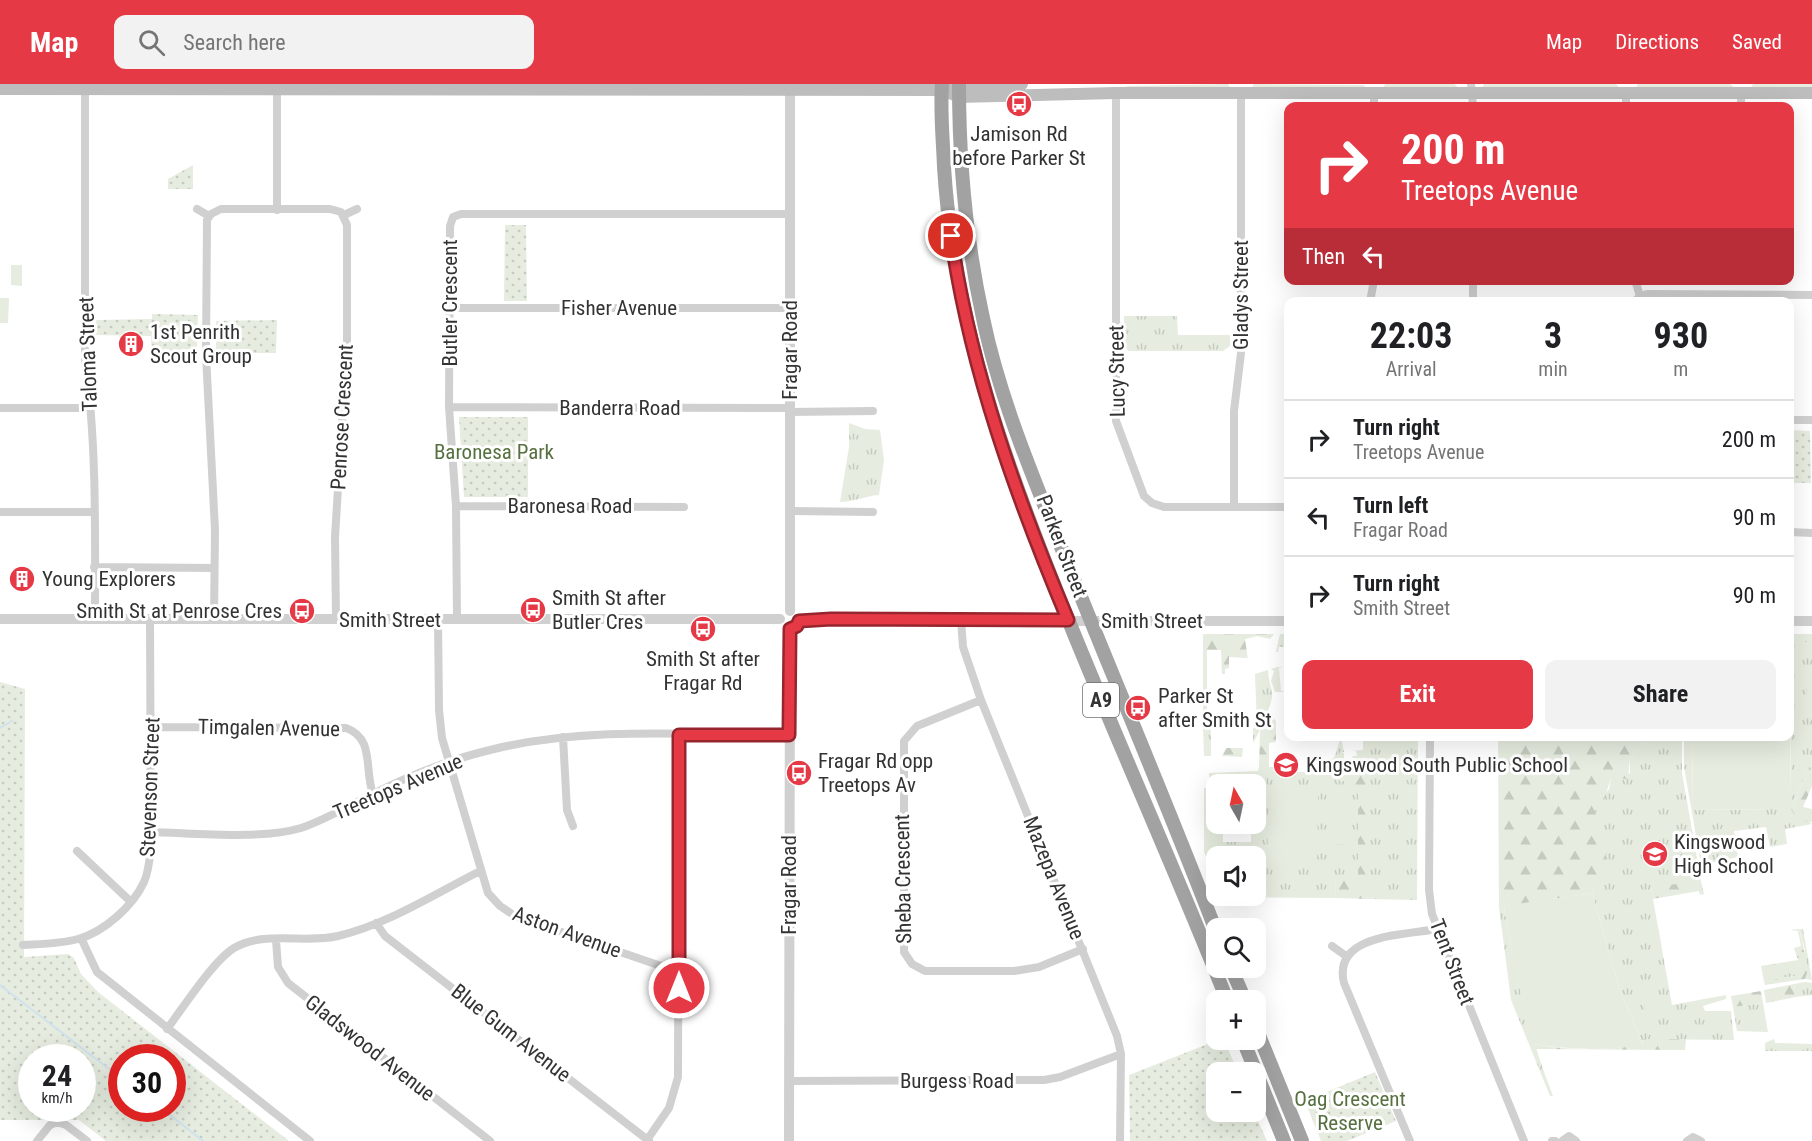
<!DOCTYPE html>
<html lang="en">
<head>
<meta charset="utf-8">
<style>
	:root { --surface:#fff; --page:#f2f2f2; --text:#202124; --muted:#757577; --line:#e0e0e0; --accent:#e63946 }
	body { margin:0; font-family:"Roboto Condensed",sans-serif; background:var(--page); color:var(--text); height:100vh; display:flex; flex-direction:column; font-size:22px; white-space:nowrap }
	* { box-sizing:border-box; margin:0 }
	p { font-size:20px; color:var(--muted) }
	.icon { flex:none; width:33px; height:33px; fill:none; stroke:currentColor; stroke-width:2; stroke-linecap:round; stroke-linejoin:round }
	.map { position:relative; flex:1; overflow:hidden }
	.details { position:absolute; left:1284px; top:213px; width:510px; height:444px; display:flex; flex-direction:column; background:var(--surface); border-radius:12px; box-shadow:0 6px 24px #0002 }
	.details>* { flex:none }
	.hud { position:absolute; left:1284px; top:18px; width:510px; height:183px; border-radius:12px; box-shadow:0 6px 24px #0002; background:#e63946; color:#fff; overflow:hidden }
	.needle { width:39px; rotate:351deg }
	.fabs { position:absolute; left:1206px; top:690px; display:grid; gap:12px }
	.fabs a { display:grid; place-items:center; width:60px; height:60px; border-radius:12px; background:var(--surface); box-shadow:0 6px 24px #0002; font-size:30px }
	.speed { position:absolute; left:18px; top:960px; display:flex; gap:12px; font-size:30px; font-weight:700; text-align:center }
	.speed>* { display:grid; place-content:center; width:78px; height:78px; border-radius:50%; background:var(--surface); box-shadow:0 6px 24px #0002; line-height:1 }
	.speed small { font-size:15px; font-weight:400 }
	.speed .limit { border:9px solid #d22; background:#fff; color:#111 }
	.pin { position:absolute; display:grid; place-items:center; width:51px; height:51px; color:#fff; margin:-26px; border:3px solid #fff; border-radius:50%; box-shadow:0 2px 6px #0007 }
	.me { position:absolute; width:66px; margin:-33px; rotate:0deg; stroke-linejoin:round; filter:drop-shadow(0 0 4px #0008) }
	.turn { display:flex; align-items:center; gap:21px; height:126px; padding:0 18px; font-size:27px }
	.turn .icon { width:78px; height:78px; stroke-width:2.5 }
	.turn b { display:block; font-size:42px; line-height:51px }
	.then { display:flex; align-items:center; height:57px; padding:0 18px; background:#0003; gap:12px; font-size:22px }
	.eta { display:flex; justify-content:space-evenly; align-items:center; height:102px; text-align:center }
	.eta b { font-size:36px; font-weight:700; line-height:42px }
	.action { display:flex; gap:12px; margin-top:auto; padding:12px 18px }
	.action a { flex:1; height:69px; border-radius:12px; background:var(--accent); color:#fff; font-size:24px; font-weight:700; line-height:69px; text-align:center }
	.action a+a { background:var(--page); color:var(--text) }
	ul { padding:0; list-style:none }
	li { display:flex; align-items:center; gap:18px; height:78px; padding:0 18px; border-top:2px solid var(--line) }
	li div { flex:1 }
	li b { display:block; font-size:22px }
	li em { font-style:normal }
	header { display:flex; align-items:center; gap:36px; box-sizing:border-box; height:84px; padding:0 30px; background:var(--accent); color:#fff }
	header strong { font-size:28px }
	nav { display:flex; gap:33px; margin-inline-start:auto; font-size:21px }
	.search { width:420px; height:54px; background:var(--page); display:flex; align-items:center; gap:15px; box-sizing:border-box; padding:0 21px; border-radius:12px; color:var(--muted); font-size:22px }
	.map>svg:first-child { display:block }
</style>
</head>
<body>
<header>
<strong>Map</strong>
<div class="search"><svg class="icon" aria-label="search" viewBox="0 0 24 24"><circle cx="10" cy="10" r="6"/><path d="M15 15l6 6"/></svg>Search here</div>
<nav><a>Map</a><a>Directions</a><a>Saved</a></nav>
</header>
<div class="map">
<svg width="1812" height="1057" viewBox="0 0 1812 1057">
	<defs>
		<pattern id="grass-tufts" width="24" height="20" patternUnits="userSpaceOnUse" patternTransform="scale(1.5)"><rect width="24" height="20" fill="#e6ecdf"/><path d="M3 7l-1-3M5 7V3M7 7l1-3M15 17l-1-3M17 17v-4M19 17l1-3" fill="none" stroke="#c6cbc0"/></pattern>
		<pattern id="forest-firs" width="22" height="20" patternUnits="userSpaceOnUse" patternTransform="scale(1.5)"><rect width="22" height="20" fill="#e6ecdf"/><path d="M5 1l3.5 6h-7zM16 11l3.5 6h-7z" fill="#c6cbc0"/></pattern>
		<pattern id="park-dots" width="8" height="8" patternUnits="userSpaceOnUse" patternTransform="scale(1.5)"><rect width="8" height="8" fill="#e6ecdf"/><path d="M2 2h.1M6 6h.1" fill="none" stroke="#c6cbc0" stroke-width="1.8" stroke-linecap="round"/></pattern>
	</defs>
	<rect width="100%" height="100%" fill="#fff"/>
	<path fill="url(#grass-tufts)" fill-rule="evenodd" d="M1228 0 1231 5 1125 4 1127 2Z
		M1254 0 1362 1 1365 2V6L1251 5Z
		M1385 0H1454L1457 2V5H1383Z
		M1484 0H1616L1618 2V6L1482 5Z
		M1638 0H1730L1733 2 1732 6 1635 5Z
		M1753 0H1812V7L1750 5Z
		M1124 232H1177L1178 251H1230V262L1223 267H1129L1124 262Z
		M849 339 865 345 880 346 884 376 879 411C865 412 854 418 840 418L849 363Z
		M1280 550H1288V563H1279L1278 568H1276Z
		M1790 558H1812V677L1791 725 1812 740 1785 745 1787 760 1770 763 1766 743 1734 747 1738 773 1701 781 1684 683V653H1692L1693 726 1791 725Z
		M1277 583H1283L1279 584 1281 607 1288 608H1275L1271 597 1274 587 1271 585Z
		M1268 586C1268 595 1271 601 1272 610 1274 616 1257 654 1253 659V645L1257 641 1255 590Z
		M1211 644V672H1204L1203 645Z
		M1341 653 1344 668 1339 669 1338 696 1344 697V705H1358V797L1336 796 1335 814 1221 813 1256 812V772H1216V802L1204 768V704H1209V689L1258 687 1259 683H1275V688H1304L1310 685 1313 679C1340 679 1333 672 1341 653ZM1219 696H1232V700H1256V740H1251V758H1223V740H1216V700H1219Z
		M1363 653H1418L1417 816 1369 815V691L1363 690V678H1355L1352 672H1357L1356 667H1351L1363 666Z
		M1650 653H1682V689L1701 797 1651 804 1672 921 1726 911V915L1703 922 1705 927H1731L1734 956 1641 955 1620 907 1592 809 1606 769V751L1595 734V723L1609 705 1611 694 1630 689V674Z
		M1504 822C1514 887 1529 951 1553 1012H1550L1511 916 1499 823Z
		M1799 845H1803L1812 896 1805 895V866Z
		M1798 876 1800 886 1795 892 1764 897 1761 882Z
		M1805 898 1812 899V911L1796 913 1794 900Z
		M1763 919 1768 948 1737 947 1733 923Z
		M1774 955 1775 959 1812 960V967H1765V959Z"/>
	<path fill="url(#forest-firs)" d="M1203 550H1274L1270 555 1257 552 1245 555 1248 576V574L1229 573V584L1225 585V590H1222L1221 566H1207V645H1203Z
		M1790 550H1812V558H1790Z
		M1270 630 1276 637V658L1269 659V683H1259L1260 647Z
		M1498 653H1650L1630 674 1628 695 1611 694 1603 719 1595 723C1595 735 1600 739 1605 749 1613 767 1598 793 1592 809L1499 823Z
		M1226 664H1243L1242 673 1222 672Z
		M1812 677V702L1803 723 1812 725V738L1798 737 1791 725Z
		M1369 690V815L1335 814 1336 796H1358V705H1344V691Z
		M1701 797 1704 810 1700 811 1699 807 1653 815 1651 803Z
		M1806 874 1808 885 1805 895 1765 901 1764 897 1795 892V887L1799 886 1798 876Z
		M1794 900 1796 913 1766 919 1764 906Z
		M1761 907 1763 919 1733 923 1731 912Z
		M1641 955H1686L1685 966 1535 965 1533 960C1567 966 1609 968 1643 959Z"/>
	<path fill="url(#park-dots)" fill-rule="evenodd" d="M193 81V105H168V95Z
		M505 141H526L527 217H504Z
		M152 230 198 231 197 268H152L151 252 95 251 96 236 152 235Z
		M277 236 276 269H216V237Z
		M459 333H528V413H464Z
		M1790 346 1810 347 1811 399H1790Z
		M0 598 25 605 24 873 68 870 74 874 81 890 98 908 289 1057H106L79 1036H0ZM32 974H82V1024H32ZM122 974H172V1024H122Z
		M1799 845 1806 874 1798 876 1794 864 1801 862 1798 847 1790 846Z
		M1218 956H1224L1238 988H1216V1028H1254L1267 1057H1130L1129 991Z
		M1375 988 1396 1037 1347 1057H1321L1305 1017Z"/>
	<path fill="#e6ecdf" d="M11 181H22V202L11 201Z
		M0 214H9L8 239H0Z
		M1807 601H1812V613L1808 614H1812V627H1806Z
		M1790 617 1791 725 1693 726 1692 653 1790 652Z
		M1339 669H1344V697L1338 696Z
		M1269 707H1318L1317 780 1267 779Z
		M1328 721H1351L1350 760H1328Z
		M1731 743 1733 757 1712 760 1710 747Z
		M1592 809 1620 907 1643 960C1612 968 1565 965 1533 960L1514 881 1504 822Z
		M1653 911 1658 941 1648 943 1643 913Z"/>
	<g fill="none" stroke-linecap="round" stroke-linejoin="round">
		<path stroke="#cfe2ee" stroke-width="2" d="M0 644 12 637
			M0 901 122 995
			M161 1024 203 1057"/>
		<path stroke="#d0d0d0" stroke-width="8" d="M1471 0 1473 22
			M85 5V275C97 361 95 449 95 535
			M277 5V126
			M1116 9V337L1144 412 1152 419 1164 423H1288
			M1374 9V22
			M1626 9V22
			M1741 9V22
			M197 125 209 132
			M344 131 357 125
			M1635 196 1640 212
			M1370 218 1374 196
			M1473 218V196
			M1634 218 1640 212 1647 210 1812 211
			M450 224H789
			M449 323 790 324
			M0 324H90
			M790 328 873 327
			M1790 336H1812
			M456 422 684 423
			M1234 423V327L1241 269V9
			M790 427 873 428
			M0 428H94
			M1790 448 1812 449
			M94 483 214 484
			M214 535 215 446 206 271 207 136 211 130 221 125H330L341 128 347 141V259L335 453 336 536
			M438 536 439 626 442 654 488 809 500 822 515 832 664 883H679
			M457 536 456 422 449 323 450 142 453 133 461 130H789
			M961 536 963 563 981 616 1117 952 1121 970 1120 1057
			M981 616 917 642 904 657V868L912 880 925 887H1014L1039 883 1083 865
			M152 643 346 644C375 654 364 686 373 710
			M1430 652 1429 806 1432 830 1524 1057
			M563 653 567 726 573 742
			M151 748C194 749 261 756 301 744 325 736 348 722 371 711 410 691 451 675 494 665 588 642 693 651 789 651
			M77 767 130 817
			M376 839 385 852 649 1057
			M81 854 97 888 310 1057
			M276 856 278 883 288 899 490 1057
			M23 861C41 860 60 860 78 855 104 848 133 822 144 798 149 787 150 773 151 762L150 535
			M1332 862 1346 872
			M167 945C183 924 213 877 234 864 265 846 305 860 338 852 388 840 435 810 480 787
			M789 997 1044 996 1060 993 1121 970
			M647 1056 669 1024 678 993 679 651
			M37 1057 50 1041 57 1038 66 1041 87 1057
			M1410 1057 1344 899C1332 850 1405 851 1437 845
			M1552 1057H1555
			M1562 1057 1569 1052 1576 1057
			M1687 1057 1693 1053 1701 1057"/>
		<path stroke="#d0d0d0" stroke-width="10" d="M790 5V527
			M0 535H780
			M799 537H1288
			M1790 537H1812
			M789 1057 790 545"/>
		<path stroke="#bdbdbd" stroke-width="12" d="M0 5 942 6 959 1 1022 0
			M950 9 959 13 1116 9H1812"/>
		<path stroke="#a2a2a2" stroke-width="14" d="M942 0C940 28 943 55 944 83 954 244 1010 392 1070 540 1121 666 1177 790 1227 916
			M959 0C959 79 966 157 983 234 1000 316 1034 395 1065 473 1115 598 1168 722 1216 847
			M1231 884 1245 916
			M1256 944 1302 1057
			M1243 956 1284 1057"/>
	</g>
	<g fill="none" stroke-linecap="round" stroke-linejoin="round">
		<g stroke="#96252e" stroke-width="15">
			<path id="route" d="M679 904V651H789L790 545 797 542 799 537 831 535 1068 536C1016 412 970 286 951 152"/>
		</g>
		<use href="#route" stroke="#e63946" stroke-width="10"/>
	</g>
	<defs>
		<g id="bus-disc" transform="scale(1.35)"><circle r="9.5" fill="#e63946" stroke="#fff"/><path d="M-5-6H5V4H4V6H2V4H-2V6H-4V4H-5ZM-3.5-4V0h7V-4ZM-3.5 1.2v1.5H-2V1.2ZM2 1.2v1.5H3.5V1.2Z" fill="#fff"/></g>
		<g id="building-disc" transform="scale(1.35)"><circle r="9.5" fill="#e63946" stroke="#fff"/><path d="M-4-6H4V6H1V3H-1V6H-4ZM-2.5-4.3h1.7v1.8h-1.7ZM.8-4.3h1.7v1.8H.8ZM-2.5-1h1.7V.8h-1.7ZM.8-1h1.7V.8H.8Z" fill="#fff"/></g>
		<g id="school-disc" transform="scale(1.35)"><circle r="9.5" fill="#e63946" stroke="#fff"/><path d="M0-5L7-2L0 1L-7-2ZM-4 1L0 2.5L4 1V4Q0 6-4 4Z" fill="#fff"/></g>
	</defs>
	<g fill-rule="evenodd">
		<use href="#bus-disc" x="1019" y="20"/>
		<use href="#building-disc" x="131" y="260"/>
		<use href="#building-disc" x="22" y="495"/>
		<use href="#bus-disc" x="533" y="526"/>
		<use href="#bus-disc" x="302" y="527"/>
		<use href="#bus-disc" x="703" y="545"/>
		<use href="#bus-disc" x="1138" y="624"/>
		<use href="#school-disc" x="1286" y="681"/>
		<use href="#bus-disc" x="799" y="689"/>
		<use href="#school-disc" x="1655" y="770"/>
	</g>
	<g text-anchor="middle" stroke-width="6" stroke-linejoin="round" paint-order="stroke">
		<rect fill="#fff" stroke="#707070" stroke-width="1.5" x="1083" y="599" width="36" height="34" rx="4.5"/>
		<g font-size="20" font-weight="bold" fill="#333">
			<text x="1101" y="623">A9</text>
		</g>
		<g font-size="21" fill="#333" stroke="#fff" text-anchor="start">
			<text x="1019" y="57" text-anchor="middle">Jamison Rd<tspan x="1019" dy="24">before Parker St</tspan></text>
			<text x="150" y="255">1st Penrith<tspan x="150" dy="24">Scout Group</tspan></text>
			<text x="42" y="502">Young Explorers</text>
			<text x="552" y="521">Smith St after<tspan x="552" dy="24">Butler Cres</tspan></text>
			<text x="282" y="534" text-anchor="end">Smith St at Penrose Cres</text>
			<text x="703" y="582" text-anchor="middle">Smith St after<tspan x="703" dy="24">Fragar Rd</tspan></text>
			<text x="1158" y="619">Parker St<tspan x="1158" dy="24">after Smith St</tspan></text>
			<text x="818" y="684">Fragar Rd opp<tspan x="818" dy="24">Treetops Av</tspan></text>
			<text x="1306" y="688">Kingswood South Public School</text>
			<text x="1674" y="765">Kingswood<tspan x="1674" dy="24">High School</tspan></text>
		</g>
		<g font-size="21" fill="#333" stroke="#fff">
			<text transform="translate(1241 211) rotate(-90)" y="7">Gladys Street</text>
			<text transform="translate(450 219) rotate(-90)" y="7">Butler Crescent</text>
			<text x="619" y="231">Fisher Avenue</text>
			<text transform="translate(790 266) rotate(-90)" y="7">Fragar Road</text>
			<text transform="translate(88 270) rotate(-92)" y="7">Taloma Street</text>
			<text transform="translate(1117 287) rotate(-91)" y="7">Lucy Street</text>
			<text x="620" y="331">Banderra Road</text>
			<text transform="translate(342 333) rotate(-87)" y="7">Penrose Crescent</text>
			<text x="570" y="429">Baronesa Road</text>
			<text transform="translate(1062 462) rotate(69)" y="7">Parker Street</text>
			<text x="390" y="543">Smith Street</text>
			<text x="1152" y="544">Smith Street</text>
			<text transform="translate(269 644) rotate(1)" y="7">Timgalen Avenue</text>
			<text transform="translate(150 703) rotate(-88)" y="7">Stevenson Street</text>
			<text transform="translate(398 703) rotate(-23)" y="7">Treetops Avenue</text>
			<text transform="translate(1054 794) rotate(68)" y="7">Mazepa Avenue</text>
			<text transform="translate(903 795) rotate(-91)" y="7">Sheba Crescent</text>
			<text transform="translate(789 801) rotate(-90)" y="7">Fragar Road</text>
			<text transform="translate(567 848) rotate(20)" y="7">Aston Avenue</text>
			<text transform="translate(1452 878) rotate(69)" y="7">Tent Street</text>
			<text transform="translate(511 949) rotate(38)" y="7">Blue Gum Avenue</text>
			<text transform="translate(370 964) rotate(38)" y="7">Gladswood Avenue</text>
			<text x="957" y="1004">Burgess Road</text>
		</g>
		<g font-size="21" fill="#56703f" stroke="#fff">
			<text x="494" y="375">Baronesa Park</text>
			<text x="1350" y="1022">Oag Crescent<tspan x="1350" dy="24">Reserve</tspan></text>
		</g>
	</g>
</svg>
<div class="fabs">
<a><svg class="needle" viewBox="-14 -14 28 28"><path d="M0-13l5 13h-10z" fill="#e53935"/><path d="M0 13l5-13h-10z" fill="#757577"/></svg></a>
<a><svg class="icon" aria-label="sound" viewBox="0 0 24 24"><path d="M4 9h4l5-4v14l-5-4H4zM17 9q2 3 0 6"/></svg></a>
<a><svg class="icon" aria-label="search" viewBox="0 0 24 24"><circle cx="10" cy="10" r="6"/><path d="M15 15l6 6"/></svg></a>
<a>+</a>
<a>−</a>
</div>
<div class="speed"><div>24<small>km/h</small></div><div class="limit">30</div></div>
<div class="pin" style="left:951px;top:152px;background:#d93025"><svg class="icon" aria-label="arrive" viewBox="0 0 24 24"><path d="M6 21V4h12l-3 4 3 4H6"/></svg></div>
<svg class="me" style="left:679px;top:904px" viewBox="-20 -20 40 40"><circle r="17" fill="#e63946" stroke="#fff" stroke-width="3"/><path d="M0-11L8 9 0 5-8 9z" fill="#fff"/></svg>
<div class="hud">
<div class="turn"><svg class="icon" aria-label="right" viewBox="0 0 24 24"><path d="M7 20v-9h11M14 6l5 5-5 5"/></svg><div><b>200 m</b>Treetops Avenue</div></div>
<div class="then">Then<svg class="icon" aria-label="left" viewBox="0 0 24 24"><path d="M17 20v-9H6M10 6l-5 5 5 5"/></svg></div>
</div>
<section class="details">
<div class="eta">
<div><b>22:03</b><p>Arrival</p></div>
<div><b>3</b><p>min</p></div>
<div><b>930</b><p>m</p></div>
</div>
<ul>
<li><svg class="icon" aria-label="right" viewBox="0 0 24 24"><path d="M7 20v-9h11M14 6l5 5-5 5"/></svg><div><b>Turn right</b><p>Treetops Avenue</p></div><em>200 m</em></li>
<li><svg class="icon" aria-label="left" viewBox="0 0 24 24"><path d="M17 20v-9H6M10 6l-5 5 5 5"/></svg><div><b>Turn left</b><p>Fragar Road</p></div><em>90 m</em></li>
<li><svg class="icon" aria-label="right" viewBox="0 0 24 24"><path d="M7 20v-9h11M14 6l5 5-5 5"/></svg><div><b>Turn right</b><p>Smith Street</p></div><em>90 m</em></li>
</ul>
<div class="action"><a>Exit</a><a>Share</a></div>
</section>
</div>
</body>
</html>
